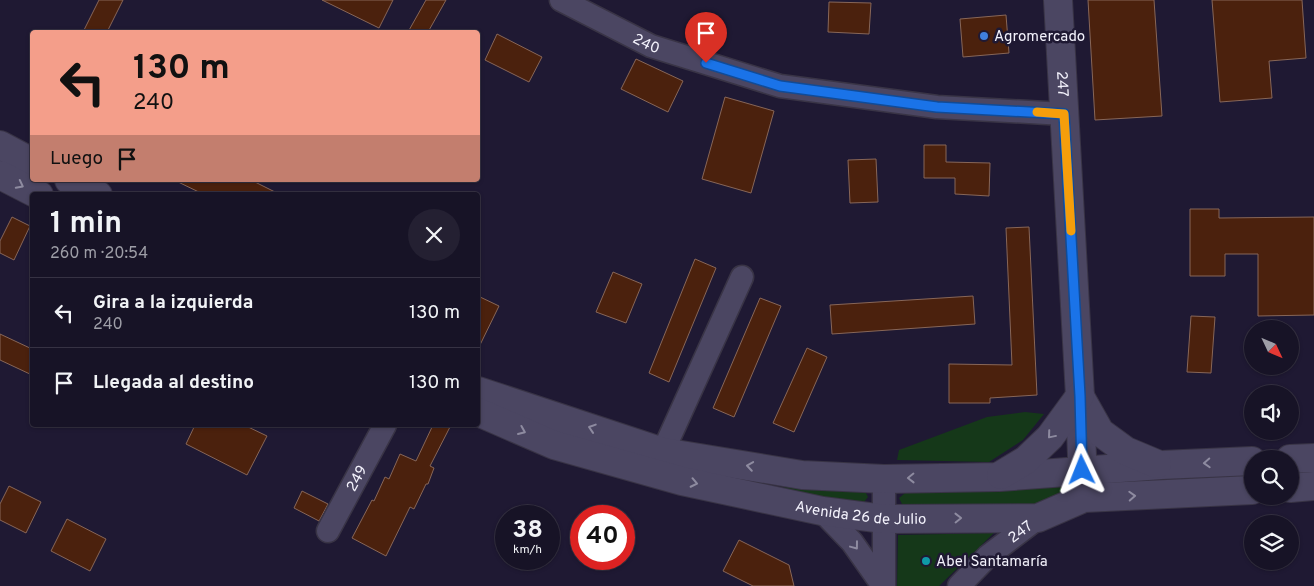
<!DOCTYPE html>
<html lang="es">
<head>
<meta charset="utf-8">
<style>
	:root { --surface:#171326; --page:#242032; --text:#f1f3f6; --muted:#9e9ea7; --line:#363243 }
	body { margin:0; font-family:Overpass,sans-serif; background:var(--page); color:var(--text); height:100vh; display:flex; flex-direction:column; font-size:19px; white-space:nowrap }
	* { box-sizing:border-box; margin:0 }
	p { font-size:16px; color:var(--muted) }
	.icon { flex:none; width:28px; height:28px; fill:none; stroke:currentColor; stroke-width:2; stroke-linecap:round; stroke-linejoin:round }
	.map { position:relative; flex:1; overflow:hidden }
	.drawer { position:absolute; left:30px; top:192px; width:450px; height:235px; display:flex; flex-direction:column; background:var(--surface); border-radius:5px; box-shadow:0 1px 4px #0004,0 0 0 1px var(--line) }
	.drawer>* { flex:none }
	.banner { position:absolute; left:30px; top:30px; width:450px; height:152px; border-radius:5px; box-shadow:0 1px 4px #0004,0 0 0 1px var(--line); background:#f49e8a; color:#111; overflow:hidden }
	.needle { width:32px; rotate:134deg }
	.buttons { position:absolute; left:1244px; top:320px; display:grid; gap:10px }
	.buttons a { display:grid; place-items:center; width:55px; height:55px; border-radius:50%; background:var(--surface); box-shadow:0 1px 4px #0004,0 0 0 1px var(--line); font-size:25px }
	.speed { position:absolute; left:495px; top:505px; display:flex; gap:10px; font-size:25px; font-weight:700; text-align:center }
	.speed>* { display:grid; place-content:center; width:65px; height:65px; border-radius:50%; background:var(--surface); box-shadow:0 1px 4px #0004,0 0 0 1px var(--line); line-height:1 }
	.speed small { font-size:12px; font-weight:400 }
	.speed .limit { border:8px solid #d22; background:#fff; color:#111 }
	.pin { position:absolute; display:grid; place-items:center; width:42px; height:42px; color:#fff; margin:-51px -21px; border-radius:50% 50% 50% 0; rotate:-45deg; box-shadow:0 0 5px #0007 }
	.pin .icon { rotate:45deg }
	.me { position:absolute; width:55px; margin:-28px; rotate:358deg; stroke-linejoin:round; filter:drop-shadow(0 0 4px #0008) }
	.turn { display:flex; align-items:center; gap:18px; height:105px; padding:0 20px; font-size:22px }
	.turn .icon { width:65px; height:65px; stroke-width:2.5 }
	.turn b { display:block; font-size:35px; line-height:42px }
	.then { display:flex; align-items:center; height:48px; padding:0 20px; background:#0003; gap:10px; font-size:19px }
	.round { display:grid; place-items:center; flex:none; width:52px; height:52px; border-radius:26px; background:var(--page) }
	.headline { display:flex; align-items:center; justify-content:space-between; height:85px; padding:0 20px }
	h1 { font-size:30px; font-weight:700; line-height:38px }
	ul { padding:0; list-style:none }
	li { display:flex; align-items:center; gap:15px; height:70px; padding:0 20px; border-top:1px solid var(--line) }
	li div { flex:1 }
	li b { display:block; font-size:19px }
	li em { font-style:normal }
	.map>svg:first-child { display:block }
</style>
</head>
<body>
<div class="map">
<svg width="1314" height="586" viewBox="0 0 1314 586">
	<rect width="100%" height="100%" fill="#1f1933"/>
	<path fill="#153819" d="M1025 412 1044 414 1023 440 989 462 897 460 899 450 987 417Z
		M766 481 863 487 868 497 861 506 814 498Z
		M1067 485V497L1044 505 905 510 899 498 910 489Z
		M994 533 939 586H897L898 535Z"/>
	<path fill="#4b210d" stroke="#876658" d="M99 0H123L107 32H83Z
		M322 0H393L379 28Z
		M426 0H446L428 32H408Z
		M1088 0H1154L1162 116 1095 120Z
		M1212 0H1302L1306 58 1269 61 1272 98 1220 102Z
		M829 2 871 3 869 34 828 32Z
		M1006 15 1009 53 963 57 960 19Z
		M497 34 542 57 529 82 485 60Z
		M636 59 683 81 668 112 621 89Z
		M725 97 774 111 751 193 702 179Z
		M924 145H946V162L990 163 989 196 955 194V178H924Z
		M876 159 878 202 850 203 848 160Z
		M174 180H251L281 195H205Z
		M1190 209H1219V218L1314 217V315L1258 316V254H1225V276H1190Z
		M12 217 30 226 14 260 0 253V241Z
		M1029 227 1037 395 990 398V403H949V364L1012 365 1006 228Z
		M695 259 716 268 669 382 649 373Z
		M613 272 642 284 626 323 596 312Z
		M478 296 499 306 478 349Z
		M973 296 975 324 832 334 830 305Z
		M760 298 781 306 734 417 713 408Z
		M1191 316 1215 317 1211 373 1187 372Z
		M0 334 32 349V375L0 360Z
		M807 348 827 357 794 432 773 423Z
		M195 425H244L267 436 247 475 186 444Z
		M433 425H451L430 466 434 468 428 484H426L414 509 410 507 386 556 352 538 372 500 374 501 385 477 389 479 400 454 416 461Z
		M9 486 41 502 26 533 0 520V504Z
		M302 491 328 504 319 521 294 508Z
		M67 519 106 539 90 571 51 551Z
		M739 540 789 565 794 586H753L723 571Z"/>
	<g fill="none" stroke-linecap="round" stroke-linejoin="round">
		<g stroke="#393446" stroke-width="25">
			<g id="minor">
				<path id="s1" d="M561 0 651 46 780 86 937 107 1064 114"/>
				<path d="M656 467 742 277"/>
				<path d="M822 511 852 542 883 586"/>
				<path id="s2" d="M328 531 385 425"/>
				<path d="M884 586V479"/>
				<path id="s3" d="M959 586 988 556 1038 518"/>
			</g>
		</g>
		<g stroke="#393446" stroke-width="30">
			<g id="tertiary">
				<path id="s4" d="M1058 0 1080 396 1083 488"/>
				<path d="M0 145 32 162"/>
				<path d="M0 175 39 195"/>
				<path d="M69 180 98 195"/>
				<path d="M478 391 663 452 802 475 884 479 999 477 1161 465 1252 461"/>
				<path d="M1082 400 1100 432 1126 451 1157 464"/>
				<path id="s5" d="M478 412 554 445 682 481 822 511 884 519 1038 518 1084 498 1252 490"/>
				<path d="M1290 459 1314 458"/>
				<path d="M1001 475 1026 460 1050 437 1080 396"/>
				<path d="M1290 488 1314 486"/>
			</g>
		</g>
		<use href="#minor" stroke="#4b4662" stroke-width="22"/>
		<use href="#tertiary" stroke="#4b4662" stroke-width="28"/>
	</g>
	<defs><path id="oneway-chevron" d="M-2-3.5L2.5 0L-2 3.5" fill="none" stroke-width="1.6" stroke-linecap="round" stroke-linejoin="round" transform="scale(1.25)"/></defs>
	<g stroke="#8e8ba0">
		<use href="#oneway-chevron" transform="translate(20 185) rotate(27)"/>
		<use href="#oneway-chevron" transform="translate(592 428) rotate(-162)"/>
		<use href="#oneway-chevron" transform="translate(522 431) rotate(23)"/>
		<use href="#oneway-chevron" transform="translate(1051 435) rotate(130)"/>
		<use href="#oneway-chevron" transform="translate(1207 463) rotate(177)"/>
		<use href="#oneway-chevron" transform="translate(750 466) rotate(-171)"/>
		<use href="#oneway-chevron" transform="translate(911 478) rotate(179)"/>
		<use href="#oneway-chevron" transform="translate(694 483) rotate(12)"/>
		<use href="#oneway-chevron" transform="translate(1132 496) rotate(-3)"/>
		<use href="#oneway-chevron" transform="translate(958 518) rotate(-1)"/>
		<use href="#oneway-chevron" transform="translate(855 546) rotate(53)"/>
	</g>
	<g fill="none" stroke-linecap="round" stroke-linejoin="round">
		<g stroke="#114b97" stroke-width="12">
			<path id="route" d="M706 63 780 86 937 107 1064 114 1080 396 1082 470"/>
		</g>
		<use href="#route" stroke="#1a73e8" stroke-width="9"/>
		<path stroke="#f59e0b" stroke-width="9" d="M1037 112 1064 114 1071 231"/>
	</g>
	<circle fill="#3f7fe0" stroke="#1f1933" stroke-width="2" cx="984" cy="36" r="5"/>
	<circle fill="#0f9aa8" stroke="#1f1933" stroke-width="2" cx="926" cy="561" r="5"/>
	<g text-anchor="middle" stroke-width="5" stroke-linejoin="round" paint-order="stroke">
		<g font-size="15" fill="#f3f2fc" stroke="#1f1933" text-anchor="start">
			<text x="994" y="41">Agromercado</text>
			<text x="936" y="566">Abel Santamaría</text>
		</g>
		<g font-size="15" fill="#f3f2fc" stroke="#1f1933">
			<text dy="5" stroke="none"><textPath href="#s1" startOffset="96">240</textPath></text>
			<text dy="5" stroke="none"><textPath href="#s4" startOffset="84">247</textPath></text>
			<text dy="5" stroke="none"><textPath href="#s2" startOffset="60">249</textPath></text>
			<text dy="5" stroke="none"><textPath href="#s5" startOffset="398">Avenida 26 de Julio</textPath></text>
			<text dy="5" stroke="none"><textPath href="#s3" startOffset="82">247</textPath></text>
		</g>
	</g>
</svg>
<div class="buttons">
<a><svg class="needle" viewBox="-14 -14 28 28"><path d="M0-13l5 13h-10z" fill="#e53935"/><path d="M0 13l5-13h-10z" fill="#9e9ea7"/></svg></a>
<a><svg class="icon" aria-label="sound" viewBox="0 0 24 24"><path d="M4 9h4l5-4v14l-5-4H4zM17 9q2 3 0 6"/></svg></a>
<a><svg class="icon" aria-label="search" viewBox="0 0 24 24"><circle cx="10" cy="10" r="6"/><path d="M15 15l6 6"/></svg></a>
<a><svg class="icon" aria-label="layers" viewBox="0 0 24 24"><path d="M12 4l9 5-9 5-9-5zM3 14l9 5 9-5"/></svg></a>
</div>
<div class="speed"><div>38<small>km/h</small></div><div class="limit">40</div></div>
<div class="pin" style="left:706px;top:63px;background:#d93025"><svg class="icon" aria-label="arrive" viewBox="0 0 24 24"><path d="M6 21V4h12l-3 4 3 4H6"/></svg></div>
<svg class="me" style="left:1082px;top:470px" viewBox="-20 -20 40 40"><path d="M0-17L14 15 0 8-14 15z" fill="#1a73e8" stroke="#fff" stroke-width="4"/></svg>
<div class="banner">
<div class="turn"><svg class="icon" aria-label="left" viewBox="0 0 24 24"><path d="M17 20v-9H6M10 6l-5 5 5 5"/></svg><div><b>130 m</b>240</div></div>
<div class="then">Luego<svg class="icon" aria-label="arrive" viewBox="0 0 24 24"><path d="M6 21V4h12l-3 4 3 4H6"/></svg></div>
</div>
<section class="drawer">
<div class="headline"><div><h1>1 min</h1><p>260 m · 20:54</p></div><a class="round"><svg class="icon" aria-label="close" viewBox="0 0 24 24"><path d="M6 6l12 12M18 6L6 18"/></svg></a></div>
<ul>
<li><svg class="icon" aria-label="left" viewBox="0 0 24 24"><path d="M17 20v-9H6M10 6l-5 5 5 5"/></svg><div><b>Gira a la izquierda</b><p>240</p></div><em>130 m</em></li>
<li><svg class="icon" aria-label="arrive" viewBox="0 0 24 24"><path d="M6 21V4h12l-3 4 3 4H6"/></svg><div><b>Llegada al destino</b></div><em>130 m</em></li>
</ul>
</section>
</div>
</body>
</html>
